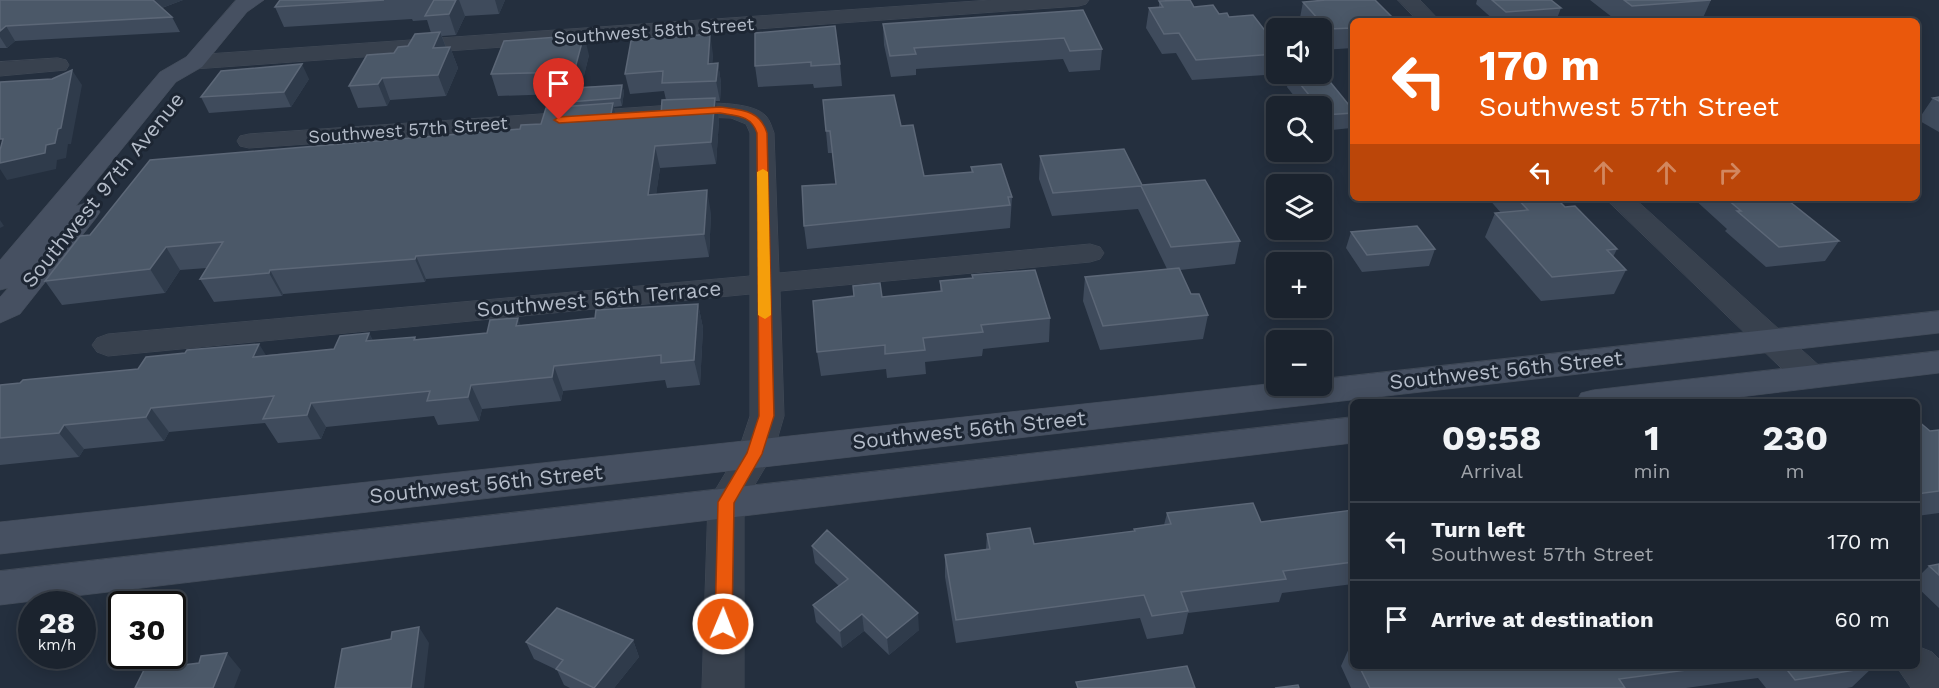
<!DOCTYPE html>
<html lang="en">
<head>
<meta charset="utf-8">
<style>
	:root { --surface:#1b232e; --page:#242b36; --text:#f1f3f6; --muted:#a0a4aa; --line:#39404a }
	body { margin:0; font-family:"Work Sans",sans-serif; background:var(--page); color:var(--text); height:100vh; display:flex; flex-direction:column; font-size:22px; white-space:nowrap }
	* { box-sizing:border-box; margin:0 }
	p { font-size:20px; color:var(--muted) }
	.icon { flex:none; width:33px; height:33px; fill:none; stroke:currentColor; stroke-width:2; stroke-linecap:round; stroke-linejoin:round }
	.map { position:relative; flex:1; overflow:hidden }
	.drawer { position:absolute; left:1350px; top:399px; width:570px; height:270px; display:flex; flex-direction:column; background:var(--surface); border-radius:9px; box-shadow:0 3px 15px #0003,0 0 0 2px var(--line) }
	.drawer>* { flex:none }
	.hud { position:absolute; left:1350px; top:18px; width:570px; height:183px; border-radius:9px; box-shadow:0 3px 15px #0003,0 0 0 2px var(--line); background:#ea580c; color:#fff; overflow:hidden }
	.controls { position:absolute; left:1266px; top:18px; display:grid; gap:12px }
	.controls a { display:grid; place-items:center; width:66px; height:66px; border-radius:9px; background:var(--surface); box-shadow:0 3px 15px #0003,0 0 0 2px var(--line); font-size:30px }
	.speed { position:absolute; left:18px; top:591px; display:flex; gap:12px; font-size:30px; font-weight:700; text-align:center }
	.speed>* { display:grid; place-content:center; width:78px; height:78px; border-radius:50%; background:var(--surface); box-shadow:0 3px 15px #0003,0 0 0 2px var(--line); line-height:1 }
	.speed small { font-size:15px; font-weight:400 }
	.speed .limit { border:3px solid #111; border-radius:9px; background:#fff; color:#111 }
	.pin { position:absolute; display:grid; place-items:center; width:51px; height:51px; color:#fff; margin:-62px -26px; border-radius:50% 50% 50% 0; rotate:-45deg; box-shadow:0 0 6px #0007 }
	.pin .icon { rotate:45deg }
	.me { position:absolute; width:66px; margin:-33px; rotate:1deg; stroke-linejoin:round; filter:drop-shadow(0 0 4px #0008) }
	.turn { display:flex; align-items:center; gap:21px; height:126px; padding:0 30px; font-size:27px }
	.turn .icon { width:78px; height:78px; stroke-width:2.5 }
	.turn b { display:block; font-size:42px; line-height:51px }
	.lanes { display:flex; align-items:center; height:57px; padding:0 30px; background:#0003; justify-content:center; gap:30px; direction:ltr }
	.lanes .off { opacity:.35 }
	.eta { display:flex; justify-content:space-evenly; align-items:center; height:102px; text-align:center }
	.eta b { font-size:36px; font-weight:700; line-height:42px }
	ul { padding:0; list-style:none }
	li { display:flex; align-items:center; gap:18px; height:78px; padding:0 30px; border-top:2px solid var(--line) }
	li div { flex:1 }
	li b { display:block; font-size:22px }
	li em { font-style:normal }
	.map>svg:first-child { display:block }
</style>
</head>
<body>
<div class="map">
<svg width="1939" height="688" viewBox="0 0 1939 688">
	<rect width="100%" height="100%" fill="#242f3e"/>
	<g fill="none" stroke-linecap="round" stroke-linejoin="round">
		<g stroke="#414a57" stroke-width="1">
			<path id="street" d="M991 0H1089L1086 4 1079 6 194 69 186 67 183 62 186 57 194 55Z
				M1398 0H1420L1440 21H1418Z
				M58 58 66 60 69 65 66 70 0 76V62Z
				M702 103C719 103 754 103 766 116 770 120 772 128 774 133L779 273 1090 244 1100 247 1104 253 1100 259 1090 262 780 291 784 416 773 454 744 503V688H702L708 502 738 452 750 416V294L108 356 97 352 92 345 97 338 108 334 750 276V133L746 124 731 118 702 117 249 148 240 146 237 141 240 136 249 134Z
				M1605 198H1634L1823 369 1827 377 1823 385 1811 388 1799 385Z
				M1917 646 1932 652 1939 659V688H1911L1896 666H1917Z"/>
		</g>
		<g stroke="#414a57" stroke-width="1">
			<path id="secondary" d="M236 0H264L247 12 202 67 176 82 76 206 86 203 96 206 100 212 96 218 20 314 0 323V297L8 288 0 290V260L160 72 186 57Z
				M1939 311V333L0 554V522L1276 383 1322 386V379Z
				M1939 351V373L1698 402H1576L1581 393 1593 390Z
				M1353 417V443L0 605V571Z"/>
		</g>
		<use href="#street" fill="#38414e" fill-rule="evenodd"/>
		<use href="#secondary" fill="#465061" fill-rule="evenodd"/>
	</g>
	<path fill="#3f4b5c" d="M0 0H183L162 8 172 17 180 32 15 41 7 48H0Z
		M280 0H505L499 14 465 16 456 35 442 36 446 47H450L458 68 446 96 390 100 387 106 358 108 349 86 394 53 431 33 427 20 413 21 412 19 284 27 275 7Z
		M1477 0H1551L1561 8 1556 21H1495L1476 4Z
		M1590 0H1711L1702 20 1617 21Z
		M1159 1 1194 7 1229 17 1276 45V74H1279L1192 80 1176 53 1162 54 1146 28 1149 8H1159Z
		M1303 2 1353 21V48L1322 50V28H1304L1299 23Z
		M1083 10 1102 49 1100 70 1069 72 1063 59 916 69V75L891 77 884 45 883 24Z
		M755 33 840 64 842 86 814 88 813 84 758 87 755 66Z
		M713 54 712 64 718 63 721 83 720 101H715L719 120 716 164 660 168 656 194 711 213 709 257 426 279 425 282 283 294 282 296 214 302 200 279 207 268 180 270 165 293 62 305 45 281 90 235 541 124 557 107 556 103 558 94 498 96 491 74 589 55 581 87 622 85 624 92 622 106 614 107 617 119 661 116 666 100 664 91 630 94 625 74Z
		M1290 74H1322L1353 110V120L1351 128 1322 131V106H1302L1287 87Z
		M309 79 291 107 209 113 201 97Z
		M1939 97V132L1918 120 1933 98Z
		M823 100 901 126 924 176 971 172V167L1012 197 1010 228 807 249 804 226 836 184 832 153H828Z
		M1040 156 1142 185 1240 241 1235 264 1180 270 1191 294 1208 315 1203 339 1100 350 1083 301 1085 277 1167 269 1138 209 1052 216 1039 179Z
		M1488 198H1556L1565 207 1617 249 1613 257 1626 270 1614 294 1541 301 1485 237 1495 213H1501Z
		M1693 198H1785L1839 241 1825 261 1766 267 1725 231 1727 229Z
		M1351 232 1435 249 1429 266 1362 272 1346 248Z
		M972 275 1050 318 1049 342 983 349 982 356 925 362 926 374 887 378 886 369 821 376 817 352 882 297 940 291V281L972 278Z
		M698 304 703 328 700 385 667 388 665 380 563 391 561 401 482 409 479 421 438 425 434 416 326 427 321 439 278 443 265 423 169 432 164 441 84 449 79 457 0 465V385L138 369 185 353 266 355 334 349 369 333 373 341 415 337 416 339 487 333 521 325 595 318Z
		M1917 421 1930 431 1939 430V513L1917 516Z
		M1353 510V584L1282 593 1279 602 1188 613 1183 634 1147 639 1140 618 956 643 945 577V555L986 549 987 534 1034 544 1134 532V529L1164 525 1167 513 1261 522Z
		M812 546 919 630 889 655 864 631 842 648 816 622 813 605 839 586 815 563Z
		M1939 564V608L1917 587V578L1929 566Z
		M633 640 639 657 614 688H570L564 685 557 670 534 659 526 642Z
		M1353 645V666H1872L1873 667 1852 687 1847 688H1766L1758 678 1686 688H1351L1341 666 1350 646Z"/>
	<path fill="#2f3b4b" d="M150 0H183L156 10Z
		M456 0H459L465 16 456 35 449 14Z
		M495 0H505L499 14Z
		M6 26 15 41 7 48 0 37V31Z
		M440 32 448 53 450 47 458 68 446 96 438 75 433 48Z
		M710 34 713 54 711 81 708 64Z
		M584 35 589 55 580 93 574 72Z
		M718 63 721 83 720 101 716 81Z
		M302 64 309 79 291 107 284 92Z
		M72 70 82 85 71 144H68L66 158 57 160 56 169 7 180 0 169V163L46 145 58 129Z
		M382 78 390 100 387 106 378 84Z
		M622 85 624 92 622 106 620 98Z
		M715 98 719 120 716 164 711 142Z
		M613 103 618 125 610 119Z
		M655 146 660 168 653 217 648 195Z
		M707 190 711 213 709 257 704 234Z
		M0 220 4 226 0 228Z
		M166 247 180 270 165 293 150 269Z
		M416 256 426 279 425 282 415 259Z
		M270 270 283 294 282 296 269 273Z
		M698 304 703 328 700 385 694 360Z
		M518 318 527 342 516 326Z
		M369 333 381 357 366 341Z
		M259 344 274 368 253 357Z
		M554 366 563 391 561 401 552 377Z
		M471 385 482 409 479 421 468 397Z
		M311 403 326 427 321 439 307 415Z
		M151 408 169 432 164 441 146 417Z
		M64 425 84 449 79 457 59 433Z
		M918 613 919 630 889 655 887 638Z
		M862 614 864 631 842 648 840 631Z
		M419 627 429 643 424 688H411Z
		M633 640 639 657 614 688H594Z
		M227 653 241 670 234 688H213Z"/>
	<path fill="#4b5868" stroke="#5c6777" stroke-width="1.5" d="M0 0H153L172 17 6 26 0 31Z
		M280 0H384L275 7Z
		M434 0H456L449 14 425 16Z
		M1190 0 1194 7 1213 5 1219 14 1227 13 1229 17 1253 15 1276 45V54L1196 60 1179 33 1164 34 1149 8 1163 7 1159 1Z
		M1326 0H1375L1396 21H1353V28L1327 29 1303 2Z
		M1492 0H1551L1561 8 1506 12Z
		M1624 0H1711L1632 6Z
		M1083 10 1102 49 1070 51 1064 38 914 48 916 54 890 56 883 24Z
		M835 26 840 64 811 66V62L755 66V33Z
		M440 32 433 48 450 47 438 75 382 78 378 84 349 86 367 55 394 53 398 47 408 46 415 34Z
		M710 34 708 64 718 63 716 81 662 83 663 71 625 74 631 41 657 38Z
		M584 35 574 72 491 74 504 41Z
		M302 64 284 92 201 97 221 71Z
		M72 70 61 128 58 129 55 143 46 145 45 153 0 163V150L3 139H0V82L52 79Z
		M1322 72 1353 110V113L1324 115 1322 112V106H1318L1292 74H1322Z
		M622 85 620 98 556 103 560 89Z
		M894 95 901 126 913 125 924 176 973 172 971 167 1001 164 1012 197H1008L1010 205 804 226 802 186 836 184 830 131H826L823 100Z
		M1939 97V101L1933 98Z
		M715 98 711 142 655 146 648 195 707 190 704 234 416 256 415 259 270 270 269 273 200 279 223 242 166 247 150 269 45 281 80 236 90 235 150 160 520 129 521 125 541 124 546 108 613 103 610 119 661 116 662 100Z
		M1124 149 1142 185 1205 180 1240 241 1171 247 1141 186 1053 193 1040 156Z
		M1517 198H1556L1565 207 1575 206 1617 249 1607 250 1626 270 1552 277 1495 213 1528 210Z
		M1726 198H1785L1839 241 1779 247 1737 211H1741Z
		M1417 226 1435 249 1367 255 1351 232Z
		M1179 268 1191 294H1199L1208 315 1103 326 1085 277Z
		M1035 270 1050 318 981 325 983 332 923 338 925 350 885 354V345L817 352 813 301 854 296 853 286 880 283 882 297 942 291 940 281 973 278 972 275Z
		M698 304 694 360 661 363V355L554 366 552 377 471 385 468 397 427 401 430 391 311 403 307 415 263 419 274 396 151 408 146 417 64 425 59 433 0 438V385L20 383 23 380 138 369 146 357 185 353 187 350 259 344 253 357 334 349 340 336 369 333 366 341 415 337 414 340 487 333 490 320 518 318 516 326 595 318 596 310Z
		M1917 421H1918L1930 431 1939 430V491L1917 494Z
		M1253 503 1261 522 1353 510V562L1283 571 1286 579 1181 592 1188 611 1152 616 1144 595 956 620 945 555 990 549 987 534 1030 528 1034 544 1135 531 1134 529 1171 524 1167 513Z
		M827 530 918 613 887 638 862 614 840 631 813 605 848 579 812 546Z
		M1939 564V575L1929 566Z
		M557 608 633 640 594 688 556 669 563 660 526 642Z
		M419 627 411 688H335L342 649 391 639 392 632Z
		M1353 645V653L1350 646Z
		M227 653 213 688H135L144 670 199 663 201 656Z
		M1187 666 1195 688H1078L1076 682Z
		M1359 666H1716L1619 679 1625 688H1370Z
		M1784 666H1872L1873 667 1795 680Z
		M1298 685 1299 688H1275Z"/>
	<path fill="#ea580c" stroke="#983908" stroke-width="1.5" d="M720 107C742 110 760 110 767 133L774 416 762 454 734 503 732 624 730 629 723 632 717 629 715 624 718 502 747 453 759 416 757 133C751 115 737 116 720 113L559 123 554 120 559 117Z"/>
	<path fill="#f59e0b" d="M763 169 768 172 771 315 765 319 758 315 757 172Z"/>
	<g text-anchor="middle" stroke-width="6" stroke-linejoin="round" paint-order="stroke">
		<g font-size="18" fill="#b4bcc9" stroke="#1d2633">
			<text transform="translate(654 31) rotate(-4)" y="6">Southwest 58th Street</text>
			<text transform="translate(408 130) rotate(-4)" y="6">Southwest 57th Street</text>
		</g>
		<g font-size="21" fill="#b4bcc9" stroke="#1d2633">
			<text transform="translate(103 190) rotate(-51)" y="7">Southwest 97th Avenue</text>
			<text transform="translate(599 299) rotate(-5)" y="7">Southwest 56th Terrace</text>
			<text transform="translate(1506 370) rotate(-6)" y="7">Southwest 56th Street</text>
			<text transform="translate(969 430) rotate(-6)" y="7">Southwest 56th Street</text>
			<text transform="translate(486 484) rotate(-6)" y="7">Southwest 56th Street</text>
		</g>
	</g>
</svg>
<div class="controls">
<a><svg class="icon" aria-label="sound" viewBox="0 0 24 24"><path d="M4 9h4l5-4v14l-5-4H4zM17 9q2 3 0 6"/></svg></a>
<a><svg class="icon" aria-label="search" viewBox="0 0 24 24"><circle cx="10" cy="10" r="6"/><path d="M15 15l6 6"/></svg></a>
<a><svg class="icon" aria-label="layers" viewBox="0 0 24 24"><path d="M12 4l9 5-9 5-9-5zM3 14l9 5 9-5"/></svg></a>
<a>+</a>
<a>−</a>
</div>
<div class="speed"><div>28<small>km/h</small></div><div class="limit">30</div></div>
<div class="pin" style="left:559px;top:120px;background:#d93025"><svg class="icon" aria-label="arrive" viewBox="0 0 24 24"><path d="M6 21V4h12l-3 4 3 4H6"/></svg></div>
<svg class="me" style="left:723px;top:624px" viewBox="-20 -20 40 40"><circle r="17" fill="#ea580c" stroke="#fff" stroke-width="3"/><path d="M0-11L8 9 0 5-8 9z" fill="#fff"/></svg>
<div class="hud">
<div class="turn"><svg class="icon" aria-label="left" viewBox="0 0 24 24"><path d="M17 20v-9H6M10 6l-5 5 5 5"/></svg><div><b>170 m</b>Southwest 57th Street</div></div>
<div class="lanes"><svg class="icon" aria-label="left" viewBox="0 0 24 24"><path d="M17 20v-9H6M10 6l-5 5 5 5"/></svg><svg class="icon off" aria-label="ahead" viewBox="0 0 24 24"><path d="M12 20V5M6 11l6-6 6 6"/></svg><svg class="icon off" aria-label="ahead" viewBox="0 0 24 24"><path d="M12 20V5M6 11l6-6 6 6"/></svg><svg class="icon off" aria-label="right" viewBox="0 0 24 24"><path d="M7 20v-9h11M14 6l5 5-5 5"/></svg></div>
</div>
<section class="drawer">
<div class="eta">
<div><b>09:58</b><p>Arrival</p></div>
<div><b>1</b><p>min</p></div>
<div><b>230</b><p>m</p></div>
</div>
<ul>
<li><svg class="icon" aria-label="left" viewBox="0 0 24 24"><path d="M17 20v-9H6M10 6l-5 5 5 5"/></svg><div><b>Turn left</b><p>Southwest 57th Street</p></div><em>170 m</em></li>
<li><svg class="icon" aria-label="arrive" viewBox="0 0 24 24"><path d="M6 21V4h12l-3 4 3 4H6"/></svg><div><b>Arrive at destination</b></div><em>60 m</em></li>
</ul>
</section>
</div>
</body>
</html>
